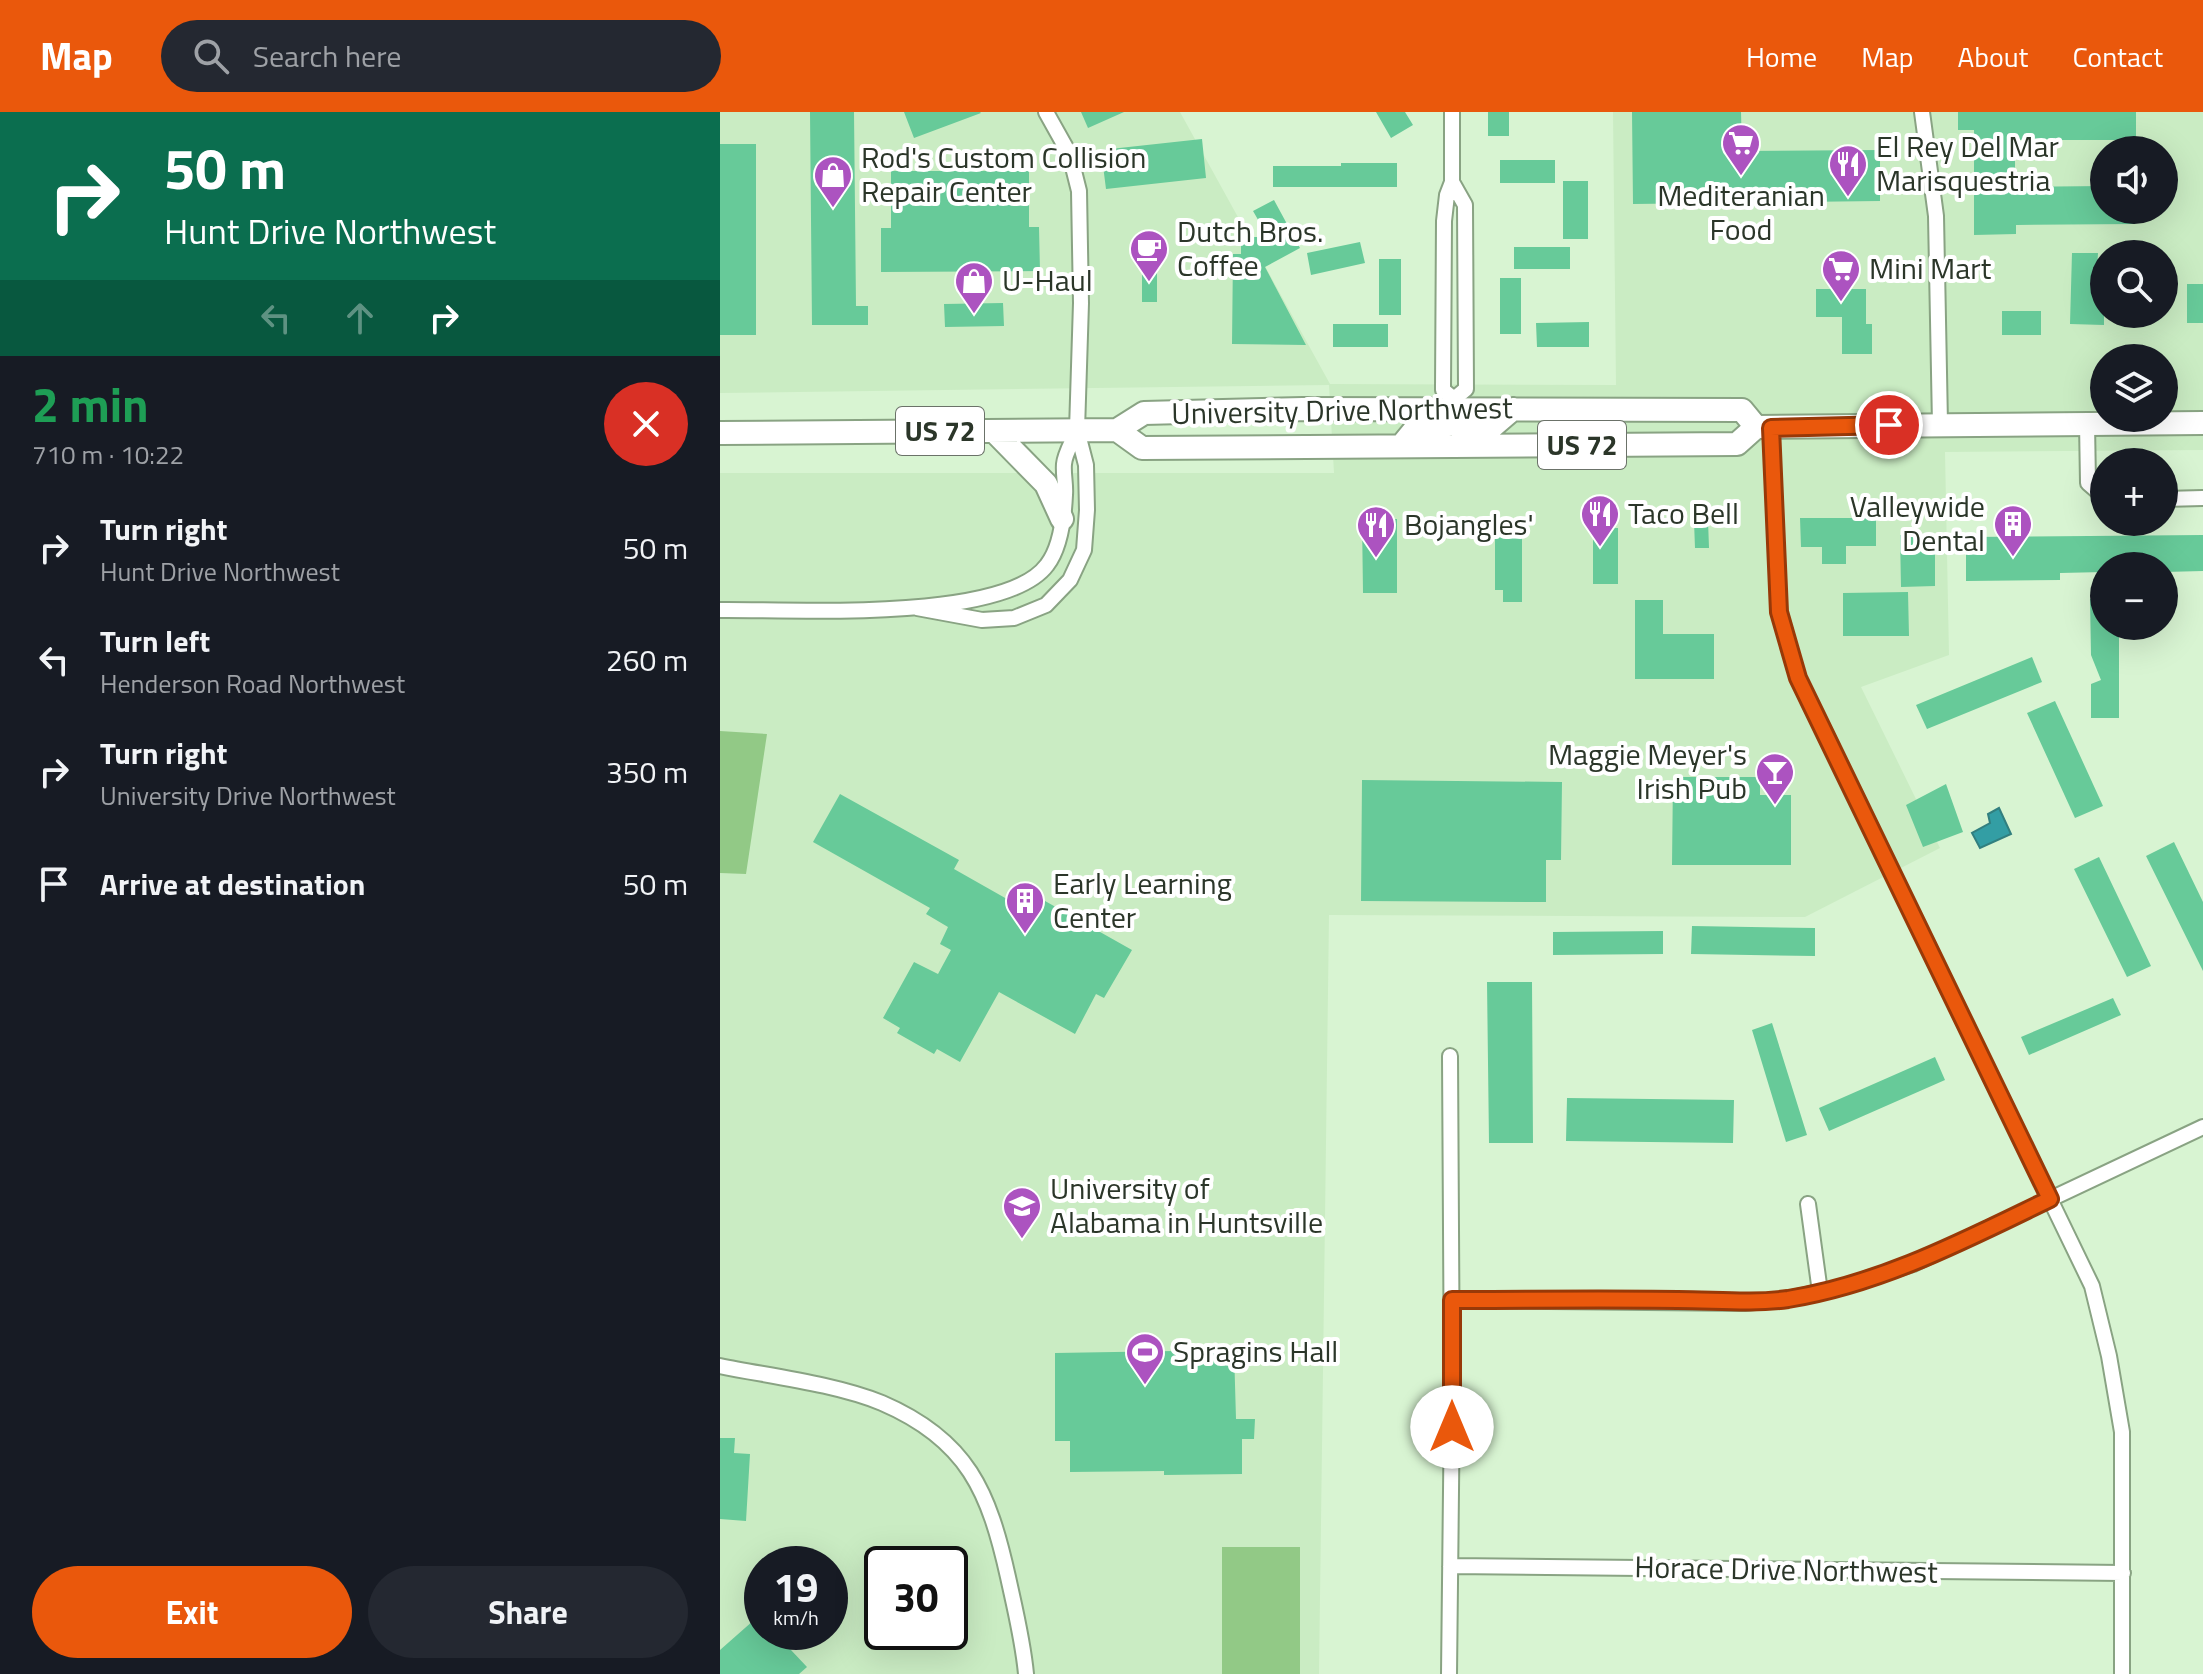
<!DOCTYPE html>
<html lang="en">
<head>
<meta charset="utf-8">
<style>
	:root { --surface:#171b24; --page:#242831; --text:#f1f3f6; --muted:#9ea1a6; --accent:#ea580c }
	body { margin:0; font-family:"Titillium Web",sans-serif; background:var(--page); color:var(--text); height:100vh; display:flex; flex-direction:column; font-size:30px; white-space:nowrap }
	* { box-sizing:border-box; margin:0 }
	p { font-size:26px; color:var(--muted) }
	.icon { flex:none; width:44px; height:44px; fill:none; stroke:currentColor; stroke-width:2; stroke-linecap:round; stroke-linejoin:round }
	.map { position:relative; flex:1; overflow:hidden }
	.side { display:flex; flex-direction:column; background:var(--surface); width:720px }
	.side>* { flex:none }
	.banner { background:#0b6e4f; color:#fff; overflow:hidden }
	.controls { position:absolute; left:1370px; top:24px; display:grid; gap:16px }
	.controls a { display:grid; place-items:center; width:88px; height:88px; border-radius:50%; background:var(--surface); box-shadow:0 8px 32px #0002; font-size:40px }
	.speed { position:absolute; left:24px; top:1434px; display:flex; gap:16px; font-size:40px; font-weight:700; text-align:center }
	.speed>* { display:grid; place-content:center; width:104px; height:104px; border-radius:50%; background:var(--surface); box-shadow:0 8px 32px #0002; line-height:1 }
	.speed small { font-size:20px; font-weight:400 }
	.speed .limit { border:4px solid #111; border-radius:12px; background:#fff; color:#111 }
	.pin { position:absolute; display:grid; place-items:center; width:68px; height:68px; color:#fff; margin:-34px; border:4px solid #fff; border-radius:50%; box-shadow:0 2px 8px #0007 }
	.me { position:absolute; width:88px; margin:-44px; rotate:0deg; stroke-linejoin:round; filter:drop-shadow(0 0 6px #0008) }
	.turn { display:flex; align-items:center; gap:28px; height:168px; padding:0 32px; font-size:36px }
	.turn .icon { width:104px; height:104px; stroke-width:2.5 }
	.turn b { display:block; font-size:56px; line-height:68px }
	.lanes { display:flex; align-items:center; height:76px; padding:0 32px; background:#0003; justify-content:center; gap:40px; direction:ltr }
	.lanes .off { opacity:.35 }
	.round { display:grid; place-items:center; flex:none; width:84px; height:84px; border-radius:42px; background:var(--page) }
	.overview { display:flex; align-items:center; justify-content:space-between; height:136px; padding:0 32px }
	h1 { font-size:48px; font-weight:700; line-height:60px; color:#1e9e55 }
	.cta { display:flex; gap:16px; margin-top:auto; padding:16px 32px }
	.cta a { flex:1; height:92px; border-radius:48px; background:var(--accent); color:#fff; font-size:32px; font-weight:700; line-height:92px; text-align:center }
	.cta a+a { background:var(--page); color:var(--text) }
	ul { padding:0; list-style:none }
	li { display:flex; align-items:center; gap:24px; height:112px; padding:0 32px }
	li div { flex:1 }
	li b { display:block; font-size:30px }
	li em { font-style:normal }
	header { display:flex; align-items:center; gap:48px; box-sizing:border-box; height:112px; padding:0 40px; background:var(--accent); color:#fff }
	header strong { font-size:38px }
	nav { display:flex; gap:44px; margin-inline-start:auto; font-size:28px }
	.search { width:560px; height:72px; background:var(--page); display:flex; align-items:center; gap:20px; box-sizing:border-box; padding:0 28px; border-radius:44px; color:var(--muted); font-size:30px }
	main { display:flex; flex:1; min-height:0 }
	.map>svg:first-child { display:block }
</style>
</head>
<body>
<header>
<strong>Map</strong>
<div class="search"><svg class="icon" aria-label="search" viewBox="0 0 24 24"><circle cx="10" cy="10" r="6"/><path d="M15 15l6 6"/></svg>Search here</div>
<nav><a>Home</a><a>Map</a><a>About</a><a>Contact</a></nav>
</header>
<main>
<section class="side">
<div class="banner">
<div class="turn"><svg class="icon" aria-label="right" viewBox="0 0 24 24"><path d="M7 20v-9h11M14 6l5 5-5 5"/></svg><div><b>50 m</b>Hunt Drive Northwest</div></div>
<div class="lanes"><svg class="icon off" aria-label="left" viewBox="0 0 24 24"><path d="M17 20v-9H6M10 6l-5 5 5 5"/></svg><svg class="icon off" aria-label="ahead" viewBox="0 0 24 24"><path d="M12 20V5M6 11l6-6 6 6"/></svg><svg class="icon" aria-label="right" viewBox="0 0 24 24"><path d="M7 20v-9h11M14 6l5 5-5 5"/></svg></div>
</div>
<div class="overview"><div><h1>2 min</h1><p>710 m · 10:22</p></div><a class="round" style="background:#d93025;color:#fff"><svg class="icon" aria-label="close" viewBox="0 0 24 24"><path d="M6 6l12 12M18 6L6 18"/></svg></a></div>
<ul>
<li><svg class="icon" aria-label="right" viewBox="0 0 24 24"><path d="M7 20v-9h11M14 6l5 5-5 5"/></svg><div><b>Turn right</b><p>Hunt Drive Northwest</p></div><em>50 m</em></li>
<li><svg class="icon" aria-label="left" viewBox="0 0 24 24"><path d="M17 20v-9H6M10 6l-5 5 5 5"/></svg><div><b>Turn left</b><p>Henderson Road Northwest</p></div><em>260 m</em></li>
<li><svg class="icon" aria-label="right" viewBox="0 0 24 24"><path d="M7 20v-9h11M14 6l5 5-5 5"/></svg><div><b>Turn right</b><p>University Drive Northwest</p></div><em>350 m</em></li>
<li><svg class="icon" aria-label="arrive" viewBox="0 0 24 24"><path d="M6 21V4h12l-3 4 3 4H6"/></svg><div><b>Arrive at destination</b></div><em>50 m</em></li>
</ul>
<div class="cta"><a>Exit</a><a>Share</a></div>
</section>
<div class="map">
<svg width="1483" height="1562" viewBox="0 0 1483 1562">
	<rect width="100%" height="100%" fill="#d8f4d2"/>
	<path fill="#caecc3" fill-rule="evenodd" d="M0 0H460L610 272 896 273 893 0H1483V338L1225 340 1229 543 1141 575 1220 736 1085 805 609 803 599 1562H0V361H614L609 273 0 281ZM1384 38H1444V98H1384ZM1384 142H1444V202H1384ZM1384 246H1444V306H1384ZM42 1452H110V1520H42ZM162 1452H230V1520H162Z"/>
	<path fill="#92c986" d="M0 619 47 622 26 762 0 761Z
		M502 1435H580V1562H502Z"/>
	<path fill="#339ea4" stroke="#317f7f" stroke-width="2" d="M1279 696 1291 722 1260 736 1252 721 1270 711 1268 702Z"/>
	<path fill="#67ca99" d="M90 0H134L136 194H148V213H92Z
		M184 0H260L261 1 194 26Z
		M361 0H404L368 16Z
		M656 0H685L693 13 671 26Z
		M768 0H789V24H768Z
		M912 0H1021L1022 39 1160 38V89L913 92Z
		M1238 0H1416V28H1295V75L1384 74V98H1415V112L1296 113V122L1254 123V18H1238Z
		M482 27 486 66 386 77 381 38Z
		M0 32H36V223H0Z
		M780 48H835V71H780Z
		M621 51H677V75H553V54H621Z
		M171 59H309V115H319L320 159 161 160V116H171Z
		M843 69H868V127H843Z
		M554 88 580 136 545 155 586 233 512 232 513 142H521V125H548L533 99Z
		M640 130 645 151 591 163 587 141Z
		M794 135H850V157H794Z
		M1352 141H1378L1377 157H1384V213L1350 212Z
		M659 147H681V203H659Z
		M422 158H437V190H422Z
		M780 166H801V222H780Z
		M1467 172H1483V211H1467Z
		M1096 177H1146V212H1152V242H1122V205H1096Z
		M283 191 284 214 225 215 224 192Z
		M1282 199H1321V223H1282Z
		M869 210V235H817L816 211Z
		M613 212H668V235H613Z
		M1080 406H1156V434H1126V452H1102V435H1081Z
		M642 407H677V481H643Z
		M988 408 989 436H975L974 409Z
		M775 414H802V490H783V478H775Z
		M873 416H898V472H873Z
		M1180 423H1215V474L1181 475Z
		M1483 423V459L1444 460V454H1384V460L1340 461V468L1246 469V425Z
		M1188 480 1189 524H1123V481Z
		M1370 487H1384V514H1399V606H1371V572L1381 568 1371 543Z
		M915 488H943V522H994V567H915Z
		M1312 545 1322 570 1207 617 1196 593Z
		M1335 589 1383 694 1355 706 1307 601Z
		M953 665H1040V683H1071V753H952Z
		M642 668 842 670 841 748H826V790L641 789Z
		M1226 672 1243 720 1203 735 1186 693Z
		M120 682 239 748 234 757 294 791 302 776 412 838 384 886 376 882 355 922 279 880 240 950 217 937 214 942 177 921 180 916 163 906 194 850 218 862 231 838 220 832 228 815 206 802 210 796 93 730Z
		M1454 730 1483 790V859L1426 744Z
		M1379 745 1431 854 1407 865 1354 757Z
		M972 814 1095 816V844L971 842Z
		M943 819V842L833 843V820Z
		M767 870H812L813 1031H769Z
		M1393 886 1401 903 1309 943 1301 925Z
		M1052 911 1087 1023 1066 1030 1032 918Z
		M1215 945 1225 968 1109 1019 1099 996Z
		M847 986 1014 988 1013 1031 846 1029Z
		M514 1238 516 1307H535L534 1327H522V1362L444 1363V1359L350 1360V1329H335V1241Z
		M0 1326H15L14 1341 30 1342 26 1409 0 1407Z
		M42 1501V1520H54L87 1555 79 1562H0V1538Z"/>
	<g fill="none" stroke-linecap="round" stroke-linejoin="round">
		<g stroke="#89a383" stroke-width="18">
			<path id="minor" d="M732 0V70L727 83 724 109 723 278 734 287
				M1202 0 1216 104 1220 312
				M732 70 745 93 746 277 734 287V293
				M1367 311 1368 371 1384 385
				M1051 316 1059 500 1078 566 1372 1174 1389 1244 1402 1320V1562
				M1444 387 1483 386
				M197 496 262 508 294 506 326 493 350 468 364 438 367 398 366 353 357 318 361 191 359 79 350 43 326 0
				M0 498C71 497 284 511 327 453 341 435 344 405 345 383 346 373 343 362 344 352 345 341 353 329 357 318
				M1088 1092 1100 1180
				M732 1188 1025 1191 1067 1187 1119 1176 1193 1152 1483 1015
				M0 1254C49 1264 116 1272 162 1291 248 1328 269 1380 288 1465 295 1497 303 1529 306 1562
				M730 1454 1403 1461
				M729 1562 732 1288 730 944"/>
		</g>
		<g stroke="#89a383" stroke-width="26">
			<path id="trunk" d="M397 318 422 336 1017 332 1036 315 1483 311
				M274 319 326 372 342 407
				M0 321 397 318 424 301 583 297 1022 298 1036 315
				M682 333 696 316 730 312 734 297
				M741 333 743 324 750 316 772 315 793 297"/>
		</g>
		<use href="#minor" stroke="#fff" stroke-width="14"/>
		<use href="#trunk" stroke="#fff" stroke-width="22"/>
	</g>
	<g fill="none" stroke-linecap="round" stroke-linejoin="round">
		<g stroke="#983908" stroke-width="20">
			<path id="route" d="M732 1315V1188C807 1188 882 1187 958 1188 995 1188 1031 1192 1068 1187 1161 1172 1245 1128 1330 1087L1078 566 1059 500 1051 316 1169 313"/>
		</g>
		<use href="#route" stroke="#ea580c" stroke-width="14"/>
	</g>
	<defs>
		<g id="supermarket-pin" transform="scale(2)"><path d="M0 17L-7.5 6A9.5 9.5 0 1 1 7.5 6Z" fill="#ac53c0" stroke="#fff"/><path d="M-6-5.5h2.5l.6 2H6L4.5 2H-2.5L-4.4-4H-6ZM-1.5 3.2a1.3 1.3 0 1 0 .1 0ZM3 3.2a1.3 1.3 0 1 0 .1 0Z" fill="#fff"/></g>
		<g id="restaurant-pin" transform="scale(2)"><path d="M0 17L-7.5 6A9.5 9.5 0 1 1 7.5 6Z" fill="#ac53c0" stroke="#fff"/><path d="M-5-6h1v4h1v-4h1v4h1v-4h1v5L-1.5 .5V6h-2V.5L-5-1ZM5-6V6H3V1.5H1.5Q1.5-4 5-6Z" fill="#fff"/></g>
		<g id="shop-pin" transform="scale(2)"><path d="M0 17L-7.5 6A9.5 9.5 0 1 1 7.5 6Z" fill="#ac53c0" stroke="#fff"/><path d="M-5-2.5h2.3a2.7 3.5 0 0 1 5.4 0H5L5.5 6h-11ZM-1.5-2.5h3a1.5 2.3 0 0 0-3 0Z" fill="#fff"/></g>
		<g id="cafe-pin" transform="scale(2)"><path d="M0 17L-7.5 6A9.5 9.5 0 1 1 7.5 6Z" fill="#ac53c0" stroke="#fff"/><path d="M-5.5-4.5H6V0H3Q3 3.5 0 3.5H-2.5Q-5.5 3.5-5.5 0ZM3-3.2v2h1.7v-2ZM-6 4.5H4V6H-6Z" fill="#fff"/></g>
		<g id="building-pin" transform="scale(2)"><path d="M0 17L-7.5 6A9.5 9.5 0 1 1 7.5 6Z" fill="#ac53c0" stroke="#fff"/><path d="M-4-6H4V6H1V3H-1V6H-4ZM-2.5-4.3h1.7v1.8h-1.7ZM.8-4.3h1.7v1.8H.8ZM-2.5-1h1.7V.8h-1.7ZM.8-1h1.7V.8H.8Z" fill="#fff"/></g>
		<g id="bar-pin" transform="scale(2)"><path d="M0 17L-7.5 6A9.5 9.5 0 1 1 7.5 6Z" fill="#ac53c0" stroke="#fff"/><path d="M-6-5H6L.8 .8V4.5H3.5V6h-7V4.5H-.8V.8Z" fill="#fff"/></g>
		<g id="university-pin" transform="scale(2)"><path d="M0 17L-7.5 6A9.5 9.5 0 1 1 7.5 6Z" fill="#ac53c0" stroke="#fff"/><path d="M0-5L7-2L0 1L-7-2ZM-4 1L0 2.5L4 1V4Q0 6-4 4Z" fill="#fff"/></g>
		<g id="stadium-pin" transform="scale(2)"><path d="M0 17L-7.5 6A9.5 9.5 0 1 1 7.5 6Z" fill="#ac53c0" stroke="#fff"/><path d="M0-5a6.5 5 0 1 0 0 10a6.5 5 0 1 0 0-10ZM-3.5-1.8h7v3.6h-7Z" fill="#fff"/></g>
	</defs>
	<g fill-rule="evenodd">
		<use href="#supermarket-pin" x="1021" y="31"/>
		<use href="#restaurant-pin" x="1128" y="52"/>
		<use href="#shop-pin" x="113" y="63"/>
		<use href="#cafe-pin" x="429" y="137"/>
		<use href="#supermarket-pin" x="1121" y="157"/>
		<use href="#shop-pin" x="254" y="169"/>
		<use href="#restaurant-pin" x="880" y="402"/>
		<use href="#building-pin" x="1293" y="412"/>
		<use href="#restaurant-pin" x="656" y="413"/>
		<use href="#bar-pin" x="1055" y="660"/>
		<use href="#building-pin" x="305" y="789"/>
		<use href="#university-pin" x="302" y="1094"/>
		<use href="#stadium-pin" x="425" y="1240"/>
	</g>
	<g text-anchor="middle" stroke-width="8" stroke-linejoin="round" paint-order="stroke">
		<g fill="#fff" stroke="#6b7269" stroke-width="2">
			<rect x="176" y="295" width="88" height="48" rx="6"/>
			<rect x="818" y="309" width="88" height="48" rx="6"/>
		</g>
		<g font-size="28" font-weight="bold" fill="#2b3629">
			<text x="220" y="329">US 72</text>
			<text x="862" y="343">US 72</text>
		</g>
		<g font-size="30" fill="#2b3629" stroke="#fff" text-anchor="start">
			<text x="1156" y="45">El Rey Del Mar<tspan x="1156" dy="34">Marisquestria</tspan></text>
			<text x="141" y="56">Rod's Custom Collision<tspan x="141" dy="34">Repair Center</tspan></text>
			<text x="1021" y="94" text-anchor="middle">Mediteranian<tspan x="1021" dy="34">Food</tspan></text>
			<text x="457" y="130">Dutch Bros.<tspan x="457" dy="34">Coffee</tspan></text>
			<text x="1149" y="167">Mini Mart</text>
			<text x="282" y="179">U-Haul</text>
			<text x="1265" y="405" text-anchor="end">Valleywide<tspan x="1265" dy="34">Dental</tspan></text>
			<text x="908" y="412">Taco Bell</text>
			<text x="684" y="423">Bojangles'</text>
			<text x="1027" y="653" text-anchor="end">Maggie Meyer's<tspan x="1027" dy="34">Irish Pub</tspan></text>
			<text x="333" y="782">Early Learning<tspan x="333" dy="34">Center</tspan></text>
			<text x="330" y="1087">University of<tspan x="330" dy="34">Alabama in Huntsville</tspan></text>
			<text x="453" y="1250">Spragins Hall</text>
		</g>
		<g font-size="30" fill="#2b3629" stroke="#fff">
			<text transform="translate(622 299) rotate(-1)" y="10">University Drive Northwest</text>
			<text transform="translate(1066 1458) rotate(1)" y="10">Horace Drive Northwest</text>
		</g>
	</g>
</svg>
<div class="controls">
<a><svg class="icon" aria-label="sound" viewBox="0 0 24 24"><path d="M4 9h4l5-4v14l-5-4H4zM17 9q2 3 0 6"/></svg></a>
<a><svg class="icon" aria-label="search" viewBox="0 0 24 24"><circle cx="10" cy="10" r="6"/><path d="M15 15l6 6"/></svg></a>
<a><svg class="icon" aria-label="layers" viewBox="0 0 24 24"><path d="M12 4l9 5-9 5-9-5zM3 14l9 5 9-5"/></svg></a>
<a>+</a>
<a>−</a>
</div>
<div class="speed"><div>19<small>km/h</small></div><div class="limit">30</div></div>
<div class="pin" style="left:1169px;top:313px;background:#d93025"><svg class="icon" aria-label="arrive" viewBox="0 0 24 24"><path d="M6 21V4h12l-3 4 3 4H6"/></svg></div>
<svg class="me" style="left:732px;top:1315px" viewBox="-20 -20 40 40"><circle r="19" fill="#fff"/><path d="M0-13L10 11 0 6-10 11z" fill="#ea580c"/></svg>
</div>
</main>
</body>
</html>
